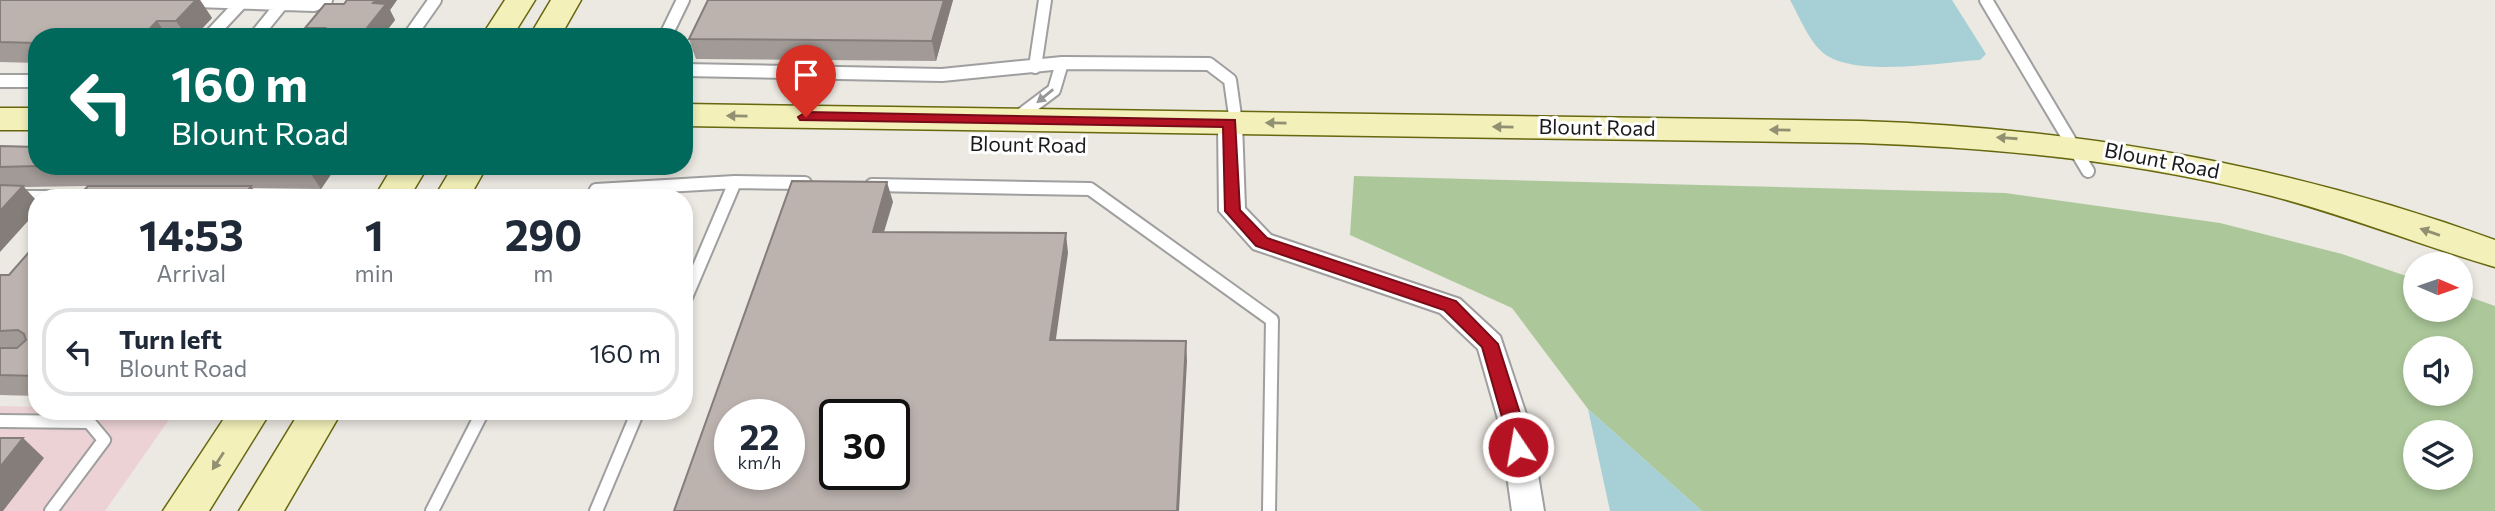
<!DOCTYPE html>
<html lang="en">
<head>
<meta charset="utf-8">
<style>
	:root { --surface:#fff; --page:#f2f2f3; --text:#1f2937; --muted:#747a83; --line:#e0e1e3 }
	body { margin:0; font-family:Commissioner,sans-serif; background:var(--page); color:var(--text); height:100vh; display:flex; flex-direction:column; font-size:26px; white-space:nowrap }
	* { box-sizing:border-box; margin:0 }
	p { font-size:23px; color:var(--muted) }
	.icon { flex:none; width:38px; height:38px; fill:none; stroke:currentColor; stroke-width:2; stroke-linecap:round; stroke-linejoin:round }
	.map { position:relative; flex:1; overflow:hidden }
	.panel { position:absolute; left:28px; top:189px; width:665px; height:231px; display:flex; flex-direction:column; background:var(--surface); border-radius:28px; box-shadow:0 4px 10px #0003 }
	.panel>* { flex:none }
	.hud { position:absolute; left:28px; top:28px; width:665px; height:147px; border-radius:28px; box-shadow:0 4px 10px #0003; background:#00695c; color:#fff; overflow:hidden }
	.needle { width:46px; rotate:92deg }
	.fabs { position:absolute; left:2403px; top:252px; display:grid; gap:14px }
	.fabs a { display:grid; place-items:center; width:70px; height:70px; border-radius:50%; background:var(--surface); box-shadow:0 4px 10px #0003; font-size:35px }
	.speed { position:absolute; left:714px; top:399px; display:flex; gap:14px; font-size:35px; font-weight:700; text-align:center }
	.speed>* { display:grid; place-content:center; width:91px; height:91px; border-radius:50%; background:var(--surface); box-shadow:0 4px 10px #0003; line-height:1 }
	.speed small { font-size:18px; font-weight:400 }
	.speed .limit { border:4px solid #111; border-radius:10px; background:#fff; color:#111 }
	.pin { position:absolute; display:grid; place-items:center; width:60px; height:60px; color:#fff; margin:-72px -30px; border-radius:50% 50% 50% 0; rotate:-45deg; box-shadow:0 0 7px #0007 }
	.pin .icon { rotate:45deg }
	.me { position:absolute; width:77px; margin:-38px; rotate:348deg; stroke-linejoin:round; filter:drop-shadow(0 0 5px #0008) }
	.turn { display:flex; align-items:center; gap:24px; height:147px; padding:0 28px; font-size:32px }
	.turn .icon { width:91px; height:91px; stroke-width:2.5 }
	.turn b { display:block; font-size:49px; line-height:60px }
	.eta { display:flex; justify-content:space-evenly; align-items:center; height:119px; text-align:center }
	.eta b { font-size:42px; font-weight:700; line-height:49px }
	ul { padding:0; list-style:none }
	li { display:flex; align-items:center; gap:21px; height:88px; margin:0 14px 10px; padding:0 14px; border:4px solid var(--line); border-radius:28px }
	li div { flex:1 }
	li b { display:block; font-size:26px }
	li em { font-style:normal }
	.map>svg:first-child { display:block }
</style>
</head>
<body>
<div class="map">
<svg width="2495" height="511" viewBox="0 0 2495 511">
	<rect width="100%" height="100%" fill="#ece8e2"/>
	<path fill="#ecd2d4" d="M0 406 37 407V411H175L105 511H0Z"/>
	<path fill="#acc89a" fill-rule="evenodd" d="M1354 176 2005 193 2220 223 2342 254 2415 279V310H2460L2461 294 2495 306V511H1702L1588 409 1512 308 1350 235ZM2415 348H2460V394H2415ZM2415 432H2460V478H2415Z"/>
	<path fill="#a6d0d6" d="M1790 0H1952L1986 54 1980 60C1942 62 1850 79 1821 51 1808 39 1799 16 1790 0Z
		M1588 409 1702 511H1610Z"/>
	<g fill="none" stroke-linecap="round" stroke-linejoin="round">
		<g stroke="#9f9f9f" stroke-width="16">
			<path id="lane" d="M165 0 314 5 326 0
				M1986 0 2088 171
				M209 37 241 3
				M255 37 285 0
				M409 37 435 0
				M665 37 683 0
				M1035 67 1045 0
				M684 70 942 75 1062 63 1209 64 1230 80 1236 123
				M0 81H37
				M1018 117 1054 90 1062 63
				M735 182 805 183
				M872 185 1090 189 1272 320 1269 511
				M0 197H95
				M242 197 283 198
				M592 198 596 190 735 182 684 302
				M0 421 89 422 104 440 51 511
				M432 511 483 411
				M596 511 638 411"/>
		</g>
		<g stroke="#9f9f9f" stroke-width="4">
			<path id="street" d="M1230 115 1238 118 1242 123 1245 208 1271 235 1460 299 1500 336 1530 426 1544 511H1512L1500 426 1478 349 1440 313 1253 249 1219 211 1218 123 1222 118Z"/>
		</g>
		<g stroke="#66670e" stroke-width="3">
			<path id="secondary" d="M505 0H535L512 37H481Z
				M551 0H581L560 37H529Z
				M684 104 1861 121C2078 128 2290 165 2495 240V267C2420 245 2348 216 2272 196 2137 161 2000 148 1861 143L684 126Z
				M0 108H37V130H0Z
				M393 166H428L409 198H374Z
				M453 166H487L469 198H434Z
				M229 411H271L209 511H163Z
				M300 411H342L284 511H239Z"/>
		</g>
		<use href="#lane" stroke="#fff" stroke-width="12"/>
		<use href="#street" fill="#fff" fill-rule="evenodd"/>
		<use href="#secondary" fill="#f3f0b9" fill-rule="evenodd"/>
	</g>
	<path fill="#a29a96" d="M0 0H200L212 18 194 37H37V63L0 62Z
		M347 0H397L390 10 395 20 382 37H310L305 28 344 4Z
		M708 0H953L936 61 696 59 689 39Z
		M0 146 37 166H332L334 170 321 189 252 188 260 198 87 186 25 187 0 252Z
		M37 243V396L0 395V275H9Z"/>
	<path fill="#847d7a" d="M196 0H200L212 18 194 37H187L176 21Z
		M376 0H397L390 10 395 20 382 37H371L366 29 373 3Z
		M944 0H953L936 61 932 41Z
		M157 21 168 37H142Z
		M353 29 358 37H347Z
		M309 166H332L334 170 321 189 307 168Z
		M887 182 893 202 878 252 873 232Z
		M23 186 37 201V211L0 252V211Z
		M251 186 260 198H243Z
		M1066 233 1068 253 1053 360 1050 340Z
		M1186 341 1187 361 1179 511H1177Z
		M23 438 44 458 3 511H0V467Z"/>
	<path fill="#bcb3af" stroke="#847d7a" stroke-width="2" fill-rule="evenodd" d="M0 0H196L176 21H157L142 37H37V43L0 42Z
		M347 0H376L373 3 386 4 366 29H353L347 37H318L325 28H305L325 4H344Z
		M708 0H944L932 41 689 39Z
		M0 146 37 147V166L0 167Z
		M89 166H309L307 168Z
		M792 181 887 182 873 232 1066 233 1050 340 1186 341 1177 511H674ZM730 415H789V474H730ZM835 415H894V474H835Z
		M0 185 23 186 0 211Z
		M88 186H251L243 198H77Z
		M37 243V376L0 375V348H17L26 340 24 334 18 330 0 331V275H9Z
		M0 438H23L0 467Z"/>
	<defs><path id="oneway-solid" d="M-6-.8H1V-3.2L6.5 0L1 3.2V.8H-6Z" transform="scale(1.75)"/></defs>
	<use fill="#989898" href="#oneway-solid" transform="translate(1045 96) rotate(141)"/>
	<g fill="#929072">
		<use href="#oneway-solid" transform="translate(737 116) rotate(-179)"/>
		<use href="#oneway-solid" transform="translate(1276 123) rotate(-179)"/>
		<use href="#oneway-solid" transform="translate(1503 127) rotate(-179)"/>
		<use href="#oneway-solid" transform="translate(1780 130) rotate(-179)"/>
		<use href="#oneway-solid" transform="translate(2007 138) rotate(-176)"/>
		<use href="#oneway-solid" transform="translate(2430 232) rotate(-161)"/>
		<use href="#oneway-solid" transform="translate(218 461) rotate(123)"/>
	</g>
	<path fill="#b51223" stroke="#760c17" stroke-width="2" d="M806 112 1235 120 1240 210 1267 238 1456 301 1498 344 1524 426 1528 447 1518 455 1512 452 1482 347 1444 310 1256 246 1225 211 1223 127 800 120 798 117Z"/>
	<g text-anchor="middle" stroke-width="6" stroke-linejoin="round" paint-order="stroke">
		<g font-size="21" fill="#1b1b1b" stroke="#fff">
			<text transform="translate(1597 128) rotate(1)" y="7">Blount Road</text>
			<text transform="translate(1028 145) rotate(1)" y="7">Blount Road</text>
			<text transform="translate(2162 161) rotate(11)" y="7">Blount Road</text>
		</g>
	</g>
</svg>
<div class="fabs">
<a><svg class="needle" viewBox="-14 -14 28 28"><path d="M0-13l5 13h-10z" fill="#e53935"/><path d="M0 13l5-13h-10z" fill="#747a83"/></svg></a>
<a><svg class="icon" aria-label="sound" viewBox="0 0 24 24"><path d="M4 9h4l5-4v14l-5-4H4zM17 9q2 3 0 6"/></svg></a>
<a><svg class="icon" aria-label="layers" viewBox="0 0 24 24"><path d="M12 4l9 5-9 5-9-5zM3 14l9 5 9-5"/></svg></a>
</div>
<div class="speed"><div>22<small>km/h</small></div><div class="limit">30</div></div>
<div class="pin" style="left:806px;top:117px;background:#d93025"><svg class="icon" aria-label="arrive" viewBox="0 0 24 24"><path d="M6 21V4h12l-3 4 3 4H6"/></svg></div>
<svg class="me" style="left:1518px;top:447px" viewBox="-20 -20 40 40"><circle r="17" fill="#b51223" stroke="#fff" stroke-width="3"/><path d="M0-11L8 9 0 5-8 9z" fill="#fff"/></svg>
<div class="hud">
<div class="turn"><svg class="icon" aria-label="left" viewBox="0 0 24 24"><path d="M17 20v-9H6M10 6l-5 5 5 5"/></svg><div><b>160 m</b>Blount Road</div></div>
</div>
<section class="panel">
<div class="eta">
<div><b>14:53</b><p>Arrival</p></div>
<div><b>1</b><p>min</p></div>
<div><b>290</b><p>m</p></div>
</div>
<ul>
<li><svg class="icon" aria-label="left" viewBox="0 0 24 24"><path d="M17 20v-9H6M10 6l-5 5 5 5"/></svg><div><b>Turn left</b><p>Blount Road</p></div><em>160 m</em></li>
</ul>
</section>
</div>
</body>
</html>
